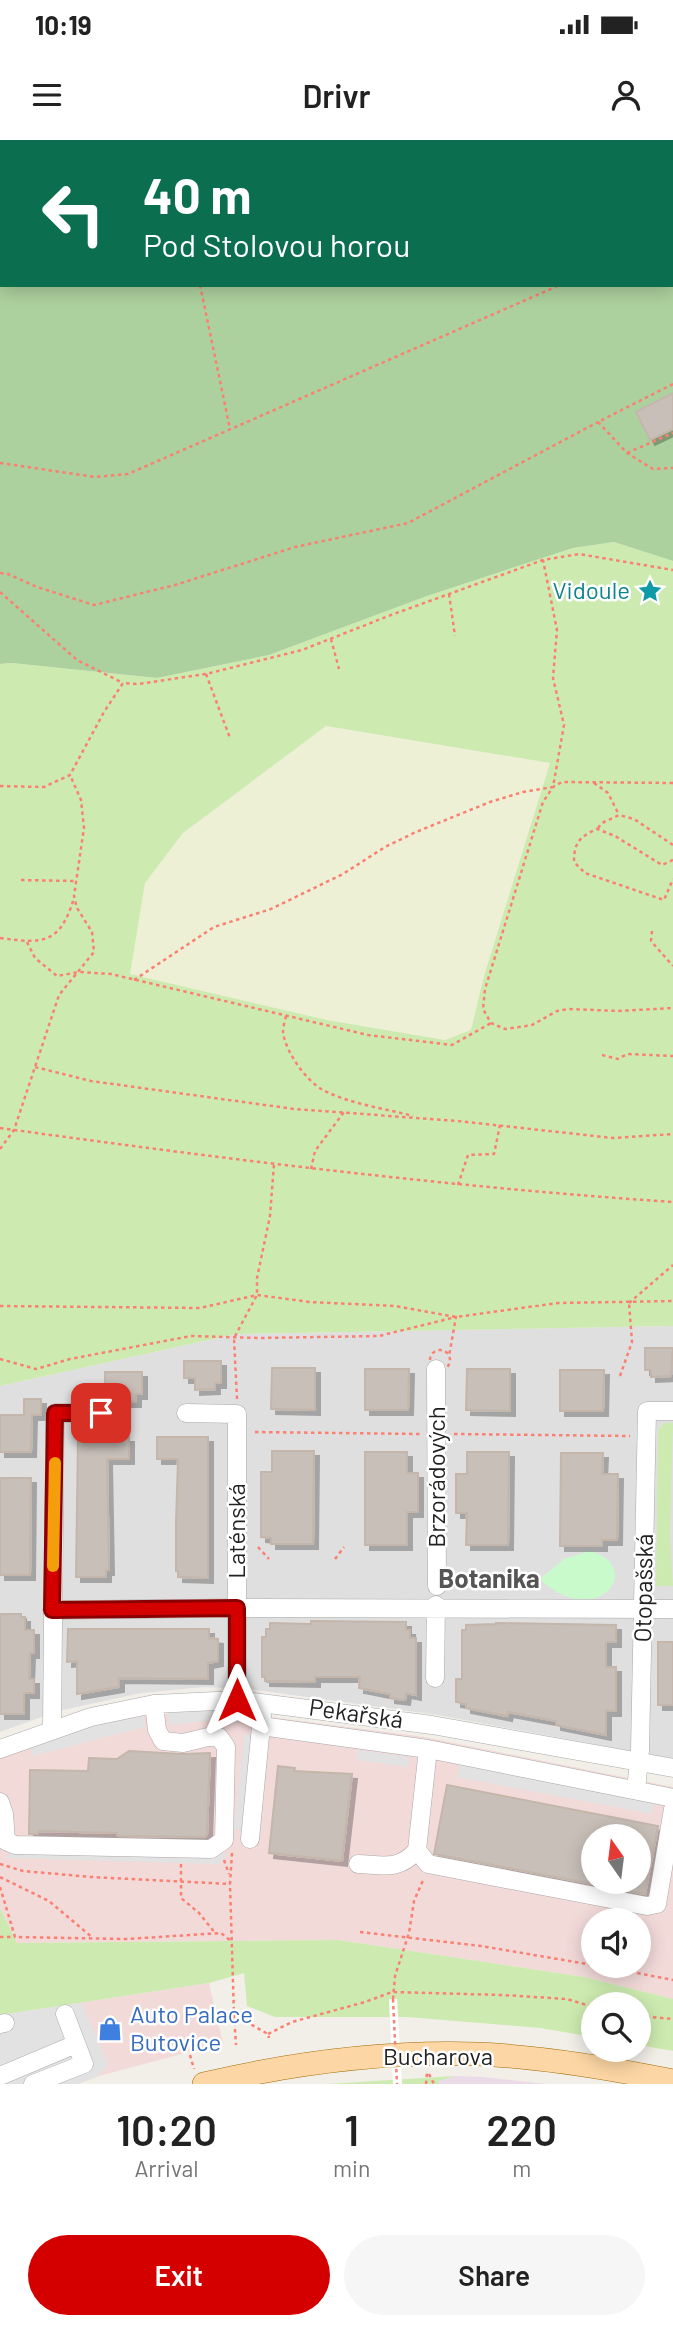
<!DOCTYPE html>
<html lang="en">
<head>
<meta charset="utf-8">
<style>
	:root { --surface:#fff; --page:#f6f6f6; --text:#222; --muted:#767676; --accent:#d40000 }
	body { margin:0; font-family:Barlow,sans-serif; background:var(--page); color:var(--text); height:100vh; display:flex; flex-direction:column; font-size:26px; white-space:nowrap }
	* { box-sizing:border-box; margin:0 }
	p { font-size:23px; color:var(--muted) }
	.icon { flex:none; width:38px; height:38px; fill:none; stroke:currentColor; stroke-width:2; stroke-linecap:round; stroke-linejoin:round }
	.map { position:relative; height:1944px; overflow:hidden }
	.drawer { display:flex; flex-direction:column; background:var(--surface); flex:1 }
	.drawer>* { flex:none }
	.top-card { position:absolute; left:0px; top:0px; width:674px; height:147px; box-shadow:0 4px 18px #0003; background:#0b6e4f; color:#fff; overflow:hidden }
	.needle { width:46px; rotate:346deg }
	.controls { position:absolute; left:581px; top:1684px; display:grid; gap:14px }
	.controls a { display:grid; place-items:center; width:70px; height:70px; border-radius:50%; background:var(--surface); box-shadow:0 4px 18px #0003; font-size:35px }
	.pin { position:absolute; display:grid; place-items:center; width:60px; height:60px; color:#fff; margin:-30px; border-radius:14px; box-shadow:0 4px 10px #0006 }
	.me { position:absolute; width:77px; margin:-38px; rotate:0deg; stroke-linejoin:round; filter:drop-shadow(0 0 5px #0008) }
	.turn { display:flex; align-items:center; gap:24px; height:147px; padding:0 28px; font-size:32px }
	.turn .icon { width:91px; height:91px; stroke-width:2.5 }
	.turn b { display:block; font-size:49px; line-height:60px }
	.eta { display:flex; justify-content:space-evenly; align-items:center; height:119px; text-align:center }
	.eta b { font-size:42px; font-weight:600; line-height:49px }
	.action { display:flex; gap:14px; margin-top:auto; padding:14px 28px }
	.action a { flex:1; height:80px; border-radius:42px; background:var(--accent); color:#fff; font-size:28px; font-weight:600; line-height:80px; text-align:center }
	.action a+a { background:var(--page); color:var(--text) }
	.status { display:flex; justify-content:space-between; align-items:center; height:49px; padding:0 35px; background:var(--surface); direction:ltr }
	.status svg { height:19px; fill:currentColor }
	header { display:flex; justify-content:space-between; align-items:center; height:91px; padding:0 28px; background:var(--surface); font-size:32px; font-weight:600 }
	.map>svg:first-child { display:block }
</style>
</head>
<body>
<div class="status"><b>10:19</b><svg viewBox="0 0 49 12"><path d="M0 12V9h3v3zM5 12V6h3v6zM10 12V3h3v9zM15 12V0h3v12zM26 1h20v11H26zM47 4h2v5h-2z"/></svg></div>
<header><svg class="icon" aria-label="menu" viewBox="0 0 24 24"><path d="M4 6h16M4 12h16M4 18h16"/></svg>Drivr<svg class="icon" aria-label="person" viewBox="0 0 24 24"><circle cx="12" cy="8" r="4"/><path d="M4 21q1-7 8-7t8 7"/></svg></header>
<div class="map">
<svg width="673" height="1944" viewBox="0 0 673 1944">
	<defs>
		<filter id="shadow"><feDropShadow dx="5" dy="5" stdDeviation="0" flood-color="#0004"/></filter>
	</defs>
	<rect width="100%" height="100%" fill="#f2efe9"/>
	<path fill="#e0dfdf" d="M673 1186V1619L438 1575 248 1549 205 1547 141 1553 58 1571 0 1592V1246L236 1194Z"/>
	<path fill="#f2dad9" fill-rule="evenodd" d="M204 1570H244L255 1575 425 1597 673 1647V1859L584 1837 338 1800 17 1803 0 1768V1616L83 1588 135 1577ZM593 1696H639V1741H593ZM593 1780H639V1825H593Z
		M209 1843 223 1903 99 1936 78 1944H0V1875Z"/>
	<path fill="#ebdbe8" d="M455 1936 483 1937 547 1944H439V1941Z"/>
	<path fill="#eef0d5" d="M326 586 550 623 484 836 471 891 445 900 327 880 129 834 145 743 183 693Z"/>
	<path fill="#cdebb0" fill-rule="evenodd" d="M614 402 673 421V1186L236 1194 0 1246V524L12 523 157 538 269 515 427 456 573 408ZM326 586 550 623 484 836 471 890 445 900 327 880 130 834 145 743 183 693Z
		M664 1283H673L670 1396 673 1446H656L658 1290Z
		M0 1768 17 1803 338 1800 584 1837 673 1859V1911L639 1905V1864H593V1897L540 1888 407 1877H275L247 1866 244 1833 209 1843 0 1875Z
		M455 1936 439 1941V1944H327Z"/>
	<path fill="#add19e" d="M19 0H673V253L636 272 650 300 673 289V421L614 402 573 408 427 456 269 515 157 538 12 523 0 524V6L2 5V145H672V2H14Z"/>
	<path fill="#c8facc" d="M590 1411C647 1427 596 1493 540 1439L564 1419Z"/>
	<path fill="#e2e2e2" d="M204 1570H244V1582L205 1581 169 1585 168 1573Z
		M143 1576 145 1587 33 1616 30 1605 83 1588Z
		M244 1594 256 1595 246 1691 234 1689Z
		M357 1610 409 1617 408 1627 357 1620Z
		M460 1625 654 1662 652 1674 457 1637Z
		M14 1709 228 1714 219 1724 5 1718Z
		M82 1863 108 1925 96 1937 77 1944H0V1875Z"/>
	<path fill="#fff" d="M389 1859H397L402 1944H393Z"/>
	<path fill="#c7bfb8" stroke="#c4b6ab" stroke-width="2" filter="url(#shadow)" d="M673 253V289L650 300 636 272Z
		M645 1208H673L671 1236 651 1237V1230H645Z
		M184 1221H221V1243H215V1249L195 1250V1238H184Z
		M272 1228H315V1270L271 1269Z
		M365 1229H409L408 1270H365Z
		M467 1229H510V1271L466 1270Z
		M560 1230H604L603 1271H560Z
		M105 1232H142V1254H136V1262H116V1249H105Z
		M24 1259H41V1275H32L31 1312H0V1275H24Z
		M108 1282 109 1297H129V1319H107L109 1430H106V1437H76L78 1297H98V1284Z
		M157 1297H208V1438L178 1437V1431H176V1382L178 1319H157Z
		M272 1311H314L313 1404H271V1398L261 1397V1332H272Z
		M365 1312H407V1333H418V1372H407V1405H365Z
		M467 1312H509L508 1405H466L467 1373H456V1334H467Z
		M561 1313H603L602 1334H618L617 1400H602V1406H560Z
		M0 1338H31L30 1435H0Z
		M0 1474H21V1477H25V1490H34V1513H30L29 1539H34V1553H24V1574H0Z
		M311 1481 406 1482V1490H410V1498H416V1555L406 1553 405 1560 390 1558V1554L359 1548 360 1537H315V1542L265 1541V1537H262V1497H266V1489H270V1483L311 1484Z
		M496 1483 616 1485V1502H606V1527H616V1571H606V1595L556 1585V1581L508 1572 507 1576 466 1568V1564L456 1562V1539H462V1490H466V1485L496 1484Z
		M68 1489H209V1498L218 1499V1521L208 1523V1539L119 1538V1547L77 1554V1521L67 1522Z
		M658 1502H673V1565H658Z
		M129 1611 182 1614 210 1613 207 1695 204 1697 118 1696 117 1693 39 1691 37 1694H29L30 1630 88 1631 89 1618 117 1619Z
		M278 1626 295 1628 294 1631 352 1634 342 1721 269 1713Z
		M447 1645 658 1686 645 1754 609 1747V1741H639V1696H593V1744L434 1714Z"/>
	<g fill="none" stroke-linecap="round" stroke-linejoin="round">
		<g stroke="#a9a9a9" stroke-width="19">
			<path id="minor" d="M436 1229 437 1446
				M186 1273 237 1274V1560
				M52 1470 237 1468 673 1469
				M435 1538 436 1465
				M261 1586 428 1609 673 1658
				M52 1589 55 1273H101
				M0 1609 91 1577 154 1564 237 1560 432 1585 673 1628
				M636 1650 640 1610 647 1271H673
				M0 1662 4 1674 6 1701 15 1705 211 1709 224 1700 226 1607 219 1597H208L183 1603 163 1601 157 1590 154 1564
				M250 1699 262 1576
				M417 1710 428 1724 647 1766 657 1764 673 1669
				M358 1724C383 1725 399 1731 417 1710L428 1609
				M0 1884 5 1883
				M0 1936 76 1904
				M33 1944 84 1924 65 1874"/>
		</g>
		<g stroke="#a06b00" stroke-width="24">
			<path id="major" d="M204 1944C293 1923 386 1911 478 1914 544 1917 609 1928 673 1941"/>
		</g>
		<path stroke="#fa8072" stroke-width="2.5" stroke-dasharray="3.5 3.5" stroke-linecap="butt" d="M275 2 279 0
			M0 67H2
			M672 95 673 94
			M200 145 230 289
			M673 244 598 282 627 313 653 329 673 328
			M627 313 673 293
			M0 323 95 337 128 334 560 145
			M0 433 8 434 37 447 94 465 175 445 295 407 408 383 598 282
			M0 452 77 520 123 543
			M449 454 455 496
			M331 499 339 529
			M206 534 230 598
			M594 643 608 653 619 675
			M673 643 562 642 553 647 543 662 485 849 483 869 491 883 505 889 532 885 557 871 569 869 618 871 673 868
			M0 646 44 647 70 635 104 572 123 543 138 544 206 534 302 510 391 475 543 420 579 414 673 430
			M598 688 602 683 619 675 634 679 673 705
			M673 720 662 725 615 696 597 689C579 697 574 703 574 722L585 733 664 760 673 739
			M21 740 76 741
			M652 791 651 801 673 826
			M0 798C44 804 60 804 74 758
			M27 802 35 818 57 836 79 832 111 834 368 895 452 905 491 883
			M134 840 214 787 271 769 343 734 385 707 416 692 490 662 523 652 553 647 564 585 553 538 557 490 543 420
			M286 876C285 880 283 887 283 892 285 911 306 941 323 950 350 964 383 968 413 976
			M602 915 618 919 627 914 673 916
			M35 927 91 941 294 969 458 981 613 998 673 994
			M0 988C224 1019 448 1047 673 1062
			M0 1009 14 990 59 855 94 812 92 792 77 768 74 756 84 688 81 660 70 635
			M311 1029 315 1011 344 972
			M458 1045 468 1015 494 1014 500 985
			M629 1163 673 1125
			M0 1166 200 1168 257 1155 310 1162 395 1166 456 1177 558 1163 673 1161
			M430 1220a10 10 0 1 1 20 0a10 10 0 1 1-20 0Z
			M0 1219 36 1229 70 1219 191 1196 259 1198 379 1196 456 1177 449 1216
			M620 1236 632 1202 629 1163
			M237 1259 234 1198 257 1155V1138L270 1076 274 1024
			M255 1292 420 1294
			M454 1294 630 1296
			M258 1407 269 1419
			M335 1419 344 1407
			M232 1713 230 1744 234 1875 268 1894 269 1898
			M224 1720 229 1734
			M0 1724 23 1731 91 1737 230 1744
			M181 1724V1758L199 1773 216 1794
			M0 1737 49 1761 93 1798
			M0 1747 15 1797 127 1799 221 1793 232 1802
			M360 1792 481 1806 593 1825
			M0 1797H15
			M596 1825 673 1840
			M393 1859 395 1836 409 1793 414 1761 424 1738
			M234 1875 236 1905
			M639 1876 673 1879
			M268 1894 292 1882 365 1862 392 1852 503 1855 567 1859 593 1867
			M190 1915 194 1929
			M429 1934 434 1944
			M426 1944 427 1933"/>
		<use href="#minor" stroke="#fff" stroke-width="18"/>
		<use href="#major" stroke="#fcd6a4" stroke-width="23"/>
		<path stroke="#fa8072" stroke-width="2.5" stroke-dasharray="3.5 3.5" stroke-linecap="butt" d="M393 1859 397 1944"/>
	</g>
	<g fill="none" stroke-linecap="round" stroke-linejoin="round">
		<g stroke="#8a0000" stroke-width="18">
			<path id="route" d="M101 1273H55L52 1470 237 1468V1560"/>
		</g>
		<use href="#route" stroke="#d40000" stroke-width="12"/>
		<path stroke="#f59e0b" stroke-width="12" d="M53 1426 55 1323"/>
	</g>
	<defs>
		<g id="sight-bare" transform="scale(1.89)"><path d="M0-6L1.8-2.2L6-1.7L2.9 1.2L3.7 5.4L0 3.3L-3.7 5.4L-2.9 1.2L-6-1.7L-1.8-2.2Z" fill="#0f9aa8" stroke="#fff" stroke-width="2.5" paint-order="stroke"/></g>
		<g id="shop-bare" transform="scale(1.89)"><path d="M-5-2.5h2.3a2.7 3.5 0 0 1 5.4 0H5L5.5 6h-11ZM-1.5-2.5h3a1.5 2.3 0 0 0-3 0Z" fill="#3f7fe0" stroke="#fff" stroke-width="2.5" paint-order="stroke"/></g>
	</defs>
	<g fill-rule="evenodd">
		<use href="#sight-bare" x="650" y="451"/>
		<use href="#shop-bare" x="110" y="1889"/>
	</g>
	<g text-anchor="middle" stroke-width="5" stroke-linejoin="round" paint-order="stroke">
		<g font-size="24" fill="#0d838f" stroke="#fff" text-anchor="end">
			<text x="630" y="459">Vidoule</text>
		</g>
		<g font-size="24" fill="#222" stroke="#fff">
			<text transform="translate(437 1337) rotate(-90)" y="8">Brzorádových</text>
			<text transform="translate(237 1391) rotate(-90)" y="8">Laténská</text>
			<text transform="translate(644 1448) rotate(-89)" y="8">Otopašská</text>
			<text transform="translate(356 1574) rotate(8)" y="8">Pekařská</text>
			<text x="438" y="1925">Bucharova</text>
		</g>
		<g font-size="24" fill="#366cbe" stroke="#fff" text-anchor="start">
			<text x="130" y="1883">Auto Palace<tspan x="130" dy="28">Butovice</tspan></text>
		</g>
		<g font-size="26" font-weight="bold" fill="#555" stroke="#fff">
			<text x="489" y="1448">Botanika</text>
		</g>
	</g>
</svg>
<div class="controls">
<a><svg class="needle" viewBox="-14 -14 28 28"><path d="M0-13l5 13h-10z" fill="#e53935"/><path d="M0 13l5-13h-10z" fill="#767676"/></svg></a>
<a><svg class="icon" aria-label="sound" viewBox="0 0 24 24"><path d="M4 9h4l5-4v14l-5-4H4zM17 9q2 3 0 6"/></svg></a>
<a><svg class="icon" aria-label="search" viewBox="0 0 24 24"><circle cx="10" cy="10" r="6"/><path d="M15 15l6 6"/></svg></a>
</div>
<div class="pin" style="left:101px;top:1273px;background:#d93025"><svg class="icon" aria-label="arrive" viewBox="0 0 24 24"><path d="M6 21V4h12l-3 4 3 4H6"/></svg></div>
<svg class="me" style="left:237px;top:1560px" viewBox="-20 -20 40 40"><path d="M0-17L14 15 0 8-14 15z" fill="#d40000" stroke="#fff" stroke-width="4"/></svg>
<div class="top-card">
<div class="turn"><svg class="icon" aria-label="left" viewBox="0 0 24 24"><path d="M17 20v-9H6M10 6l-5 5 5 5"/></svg><div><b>40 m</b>Pod Stolovou horou</div></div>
</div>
</div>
<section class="drawer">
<div class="eta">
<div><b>10:20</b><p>Arrival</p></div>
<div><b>1</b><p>min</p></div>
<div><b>220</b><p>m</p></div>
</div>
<div class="action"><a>Exit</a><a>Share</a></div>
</section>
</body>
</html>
